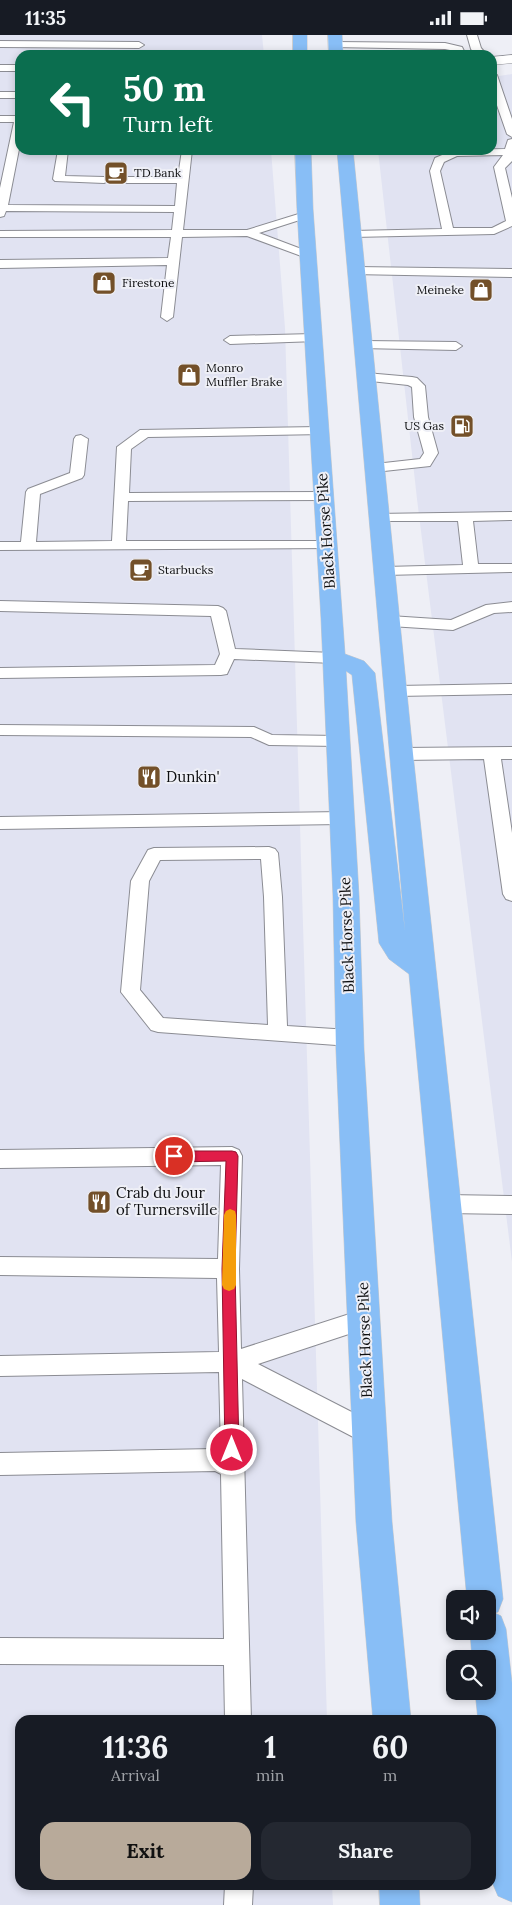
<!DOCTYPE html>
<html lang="en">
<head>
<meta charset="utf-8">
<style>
	:root { --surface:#171b24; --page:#242831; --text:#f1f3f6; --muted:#9ea1a6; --accent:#b8aa9a }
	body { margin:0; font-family:Lora,serif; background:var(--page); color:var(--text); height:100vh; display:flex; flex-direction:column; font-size:19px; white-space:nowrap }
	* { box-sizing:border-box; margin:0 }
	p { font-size:16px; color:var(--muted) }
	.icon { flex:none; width:28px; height:28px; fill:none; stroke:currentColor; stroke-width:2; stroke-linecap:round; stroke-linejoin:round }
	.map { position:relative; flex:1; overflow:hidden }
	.side { position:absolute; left:15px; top:1680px; width:481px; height:175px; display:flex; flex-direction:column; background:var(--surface); border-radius:15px; box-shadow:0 2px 8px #0003 }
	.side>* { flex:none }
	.top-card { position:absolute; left:15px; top:15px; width:482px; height:105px; border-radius:15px; box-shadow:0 2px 8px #0003; background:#0b6e4f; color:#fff; overflow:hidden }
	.fabs { position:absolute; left:446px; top:1555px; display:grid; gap:10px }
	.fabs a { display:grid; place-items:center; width:50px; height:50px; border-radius:10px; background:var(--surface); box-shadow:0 2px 8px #0003; font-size:25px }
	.pin { position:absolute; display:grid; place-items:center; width:42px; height:42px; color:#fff; margin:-21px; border:2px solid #fff; border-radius:50%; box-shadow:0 1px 5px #0007 }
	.me { position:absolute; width:55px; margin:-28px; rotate:0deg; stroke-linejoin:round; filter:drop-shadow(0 0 4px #0008) }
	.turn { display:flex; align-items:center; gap:18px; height:105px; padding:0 25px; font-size:22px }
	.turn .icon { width:65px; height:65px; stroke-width:2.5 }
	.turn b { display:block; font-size:35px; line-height:42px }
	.eta { display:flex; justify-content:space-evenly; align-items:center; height:85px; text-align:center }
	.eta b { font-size:30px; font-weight:700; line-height:35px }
	.action { display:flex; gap:10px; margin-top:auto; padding:10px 25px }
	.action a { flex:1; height:58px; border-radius:15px; background:var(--accent); color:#111; font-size:20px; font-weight:700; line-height:58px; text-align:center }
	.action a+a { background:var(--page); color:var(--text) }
	.status { display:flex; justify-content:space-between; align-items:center; height:35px; padding:0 25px; background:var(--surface); direction:ltr }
	.status svg { height:14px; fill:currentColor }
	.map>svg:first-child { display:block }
</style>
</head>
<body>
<div class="status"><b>11:35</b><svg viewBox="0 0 49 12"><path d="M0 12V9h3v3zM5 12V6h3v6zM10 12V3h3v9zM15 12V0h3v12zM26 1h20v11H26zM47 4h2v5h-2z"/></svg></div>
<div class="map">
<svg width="512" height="1870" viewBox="0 0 512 1870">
	<rect width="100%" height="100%" fill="#eeeff6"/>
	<path fill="#e1e3f2" d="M0 0H262L264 20H20V115H271L285 293 327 1685H20V1850H332L333 1870H0Z
		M512 39V1227L417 464 378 115H492L493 42Z"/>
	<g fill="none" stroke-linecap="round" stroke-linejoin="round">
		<g stroke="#8b8c93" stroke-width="2">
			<path id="service" d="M467 0H477L481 13 487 20H476L471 14Z
				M0 6 139 7 144 10 139 13 0 12Z
				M335 7 445 8 462 12 466 20H456L455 16 445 14 332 12V8Z
				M0 30H20V36H0Z
				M492 37 497 40 512 84V102L507 99 492 56Z
				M0 57H20V63H0Z
				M0 81H20V109L8 170 175 171 177 148H125L119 145 125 142H178L182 115H192L183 195H247L305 177 311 180 309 182 259 198 312 218 314 220 308 224 304 222 247 201 182 202 173 282 167 286 161 282 167 230 0 233V225L168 223 171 202H0V196L172 195 174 177 6 176 4 181 0 182V153L14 87H0Z
				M512 104V126L505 133 512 163V191L494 199 353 202 347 199 353 196 442 194 430 136 435 123 454 115 505 114 508 105ZM503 120 494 132 506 186 492 193H453L440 136 444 127 457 121Z
				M58 115H68L65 141 104 142 110 145 104 148 55 146 53 144Z
				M356 232 512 234V242L352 239 350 236Z
				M313 299 317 300 319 303 317 306 230 309 224 305 230 301Z
				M364 306 456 307 462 311 456 315 360 313 358 310 360 307Z
				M366 338 412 342 417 343 425 351 428 382 438 418 430 431 375 437 368 433 375 429 420 424 424 418 414 382 412 352 408 350 361 345 360 342Z
				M319 392 326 396 324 399 148 402 131 414 129 458 324 457 329 458 331 461 329 464 324 465 128 466 126 506H327L332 507 334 510 332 513 0 515V507H21L26 457 28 454 70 438 74 404 76 401 81 400 88 404 84 440 82 443 40 459 36 507 112 506 117 412 140 395Z
				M512 477V485L473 486 478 529H512V537L385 540 380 539 378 536 380 533 385 532 463 530 458 486H380L375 485 373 482 375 479Z
				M0 566 218 571 223 573 226 576 235 614 334 618 340 619 342 623 340 627 334 628 234 624 227 639 221 640 0 643V633L215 630 220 619 211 581 0 576Z
				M512 567V577L494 578 453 595 390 591 385 589 382 586 385 583 390 581 451 585 486 570Z
				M512 649V659L397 661 391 660 389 656 391 652 397 651Z
				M0 690 254 692 272 700 338 701 344 702 346 706 344 710 338 711 269 710 251 702 0 700Z
				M512 712V724H501L512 798V866L506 864 503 859 484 724 401 725 395 723 393 719 395 715 401 713Z
				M342 777 348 779 351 783 348 787 342 789 0 794V782Z
				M269 812 275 814 278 818 282 862 287 991 350 995 357 998 360 1003 357 1008 350 1011 158 997 151 995 121 957 131 846 148 815 154 813ZM261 824 264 862 268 990 163 983 140 955 149 846 160 825Z
				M232 1112 239 1115 242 1121 239 1234 241 1314 365 1274 373 1277 376 1284 373 1291 258 1329 377 1390 381 1398 377 1406 369 1409 361 1406 242 1344 251 1685H225L224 1630 0 1629V1603L224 1604 221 1439 215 1436 0 1440V1418L215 1414 221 1416 219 1337 0 1341V1321L219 1317 217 1243 0 1240V1222L218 1224 221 1130 0 1133V1115Z
				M446 1160 512 1161V1179L446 1178 439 1175 435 1169 439 1163Z
				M225 1850H253L252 1870H224Z"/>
		</g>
		<g stroke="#8b8c93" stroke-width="1">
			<path id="tertiary" d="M512 20V28L492 30V22Z"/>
		</g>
		<g stroke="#cacacb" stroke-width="1">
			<path id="trunk" d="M293 0H307V20H293Z
				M328 0H342L343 20H329Z
				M295 115H311L313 174 345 619 364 626 375 638 405 896 337 115H353L413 719 503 1564 498 1577 495 1578 501 1581 506 1594 512 1648V1867L498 1861 492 1847 491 1685H478L475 1656H488V1624H472L470 1596H488V1564H467L409 939 389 924 379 908 352 640 346 636 359 861 364 1015 392 1487 411 1685H373L356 1487 336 1015 333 861 321 583 297 174Z
				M379 1850H419L420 1870H380Z"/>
		</g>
		<use href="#service" fill="#fff" fill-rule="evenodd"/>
		<use href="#tertiary" fill="#fff" fill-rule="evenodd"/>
		<use href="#trunk" fill="#88bef6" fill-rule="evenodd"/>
	</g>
	<path fill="#e11d48" stroke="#92132f" d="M174 1116H232L236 1117 238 1121 235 1234 239 1415 237 1419 232 1421 227 1419 225 1415 222 1234 226 1126 174 1127 170 1125 168 1121 170 1118Z"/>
	<path fill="#f59e0b" d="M230 1174 235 1176 236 1180V1250L234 1254 229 1256 224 1254 222 1250 224 1180 226 1176Z"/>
	<defs>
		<g id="cafe-square" transform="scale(1.25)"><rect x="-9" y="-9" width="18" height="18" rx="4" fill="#735029" stroke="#eeeff6"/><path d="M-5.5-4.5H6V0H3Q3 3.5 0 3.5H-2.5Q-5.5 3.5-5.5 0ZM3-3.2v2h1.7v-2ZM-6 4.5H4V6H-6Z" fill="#fff"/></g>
		<g id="shop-square" transform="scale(1.25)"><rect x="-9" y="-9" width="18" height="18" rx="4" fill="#735029" stroke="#eeeff6"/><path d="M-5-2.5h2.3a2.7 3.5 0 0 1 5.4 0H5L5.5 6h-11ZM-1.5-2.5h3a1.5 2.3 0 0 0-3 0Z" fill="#fff"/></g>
		<g id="fuel-square" transform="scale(1.25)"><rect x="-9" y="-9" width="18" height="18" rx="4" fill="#735029" stroke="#eeeff6"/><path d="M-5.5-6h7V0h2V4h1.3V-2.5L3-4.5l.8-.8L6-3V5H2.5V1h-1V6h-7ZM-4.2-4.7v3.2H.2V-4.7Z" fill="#fff"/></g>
		<g id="restaurant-square" transform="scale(1.25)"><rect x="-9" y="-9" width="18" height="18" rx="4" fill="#735029" stroke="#eeeff6"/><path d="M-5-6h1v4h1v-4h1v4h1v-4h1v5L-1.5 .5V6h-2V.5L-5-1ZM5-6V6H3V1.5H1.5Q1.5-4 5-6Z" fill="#fff"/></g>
	</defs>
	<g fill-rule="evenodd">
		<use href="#cafe-square" x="116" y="138"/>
		<use href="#shop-square" x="104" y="248"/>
		<use href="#shop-square" x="481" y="255"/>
		<use href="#shop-square" x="189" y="340"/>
		<use href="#fuel-square" x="462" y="391"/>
		<use href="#cafe-square" x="141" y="535"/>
		<use href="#restaurant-square" x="149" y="742"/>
		<use href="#restaurant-square" x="99" y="1167"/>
	</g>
	<g text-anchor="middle" stroke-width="4" stroke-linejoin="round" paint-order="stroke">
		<g font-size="12" fill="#0e0f11" stroke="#eeeff6" text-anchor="start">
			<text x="134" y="142">TD Bank</text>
			<text x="122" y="252">Firestone</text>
			<text x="464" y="259" text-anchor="end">Meineke</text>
			<text x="206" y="337">Monro<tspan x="206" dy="14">Muffler Brake</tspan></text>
			<text x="444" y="395" text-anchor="end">US Gas</text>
			<text x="158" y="539">Starbucks</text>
		</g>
		<g font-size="15" fill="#0e0f11" stroke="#eeeff6">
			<text transform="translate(326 496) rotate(-94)" y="5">Black Horse Pike</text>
			<text transform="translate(347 900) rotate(-92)" y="5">Black Horse Pike</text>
			<text transform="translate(365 1305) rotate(-92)" y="5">Black Horse Pike</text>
		</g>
		<g font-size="15" fill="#0e0f11" stroke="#eeeff6" text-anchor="start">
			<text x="166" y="747">Dunkin'</text>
			<text x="116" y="1163">Crab du Jour<tspan x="116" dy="17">of Turnersville</tspan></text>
		</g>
	</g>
</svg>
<div class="fabs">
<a><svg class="icon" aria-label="sound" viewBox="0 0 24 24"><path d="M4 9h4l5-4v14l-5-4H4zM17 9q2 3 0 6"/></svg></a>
<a><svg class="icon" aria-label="search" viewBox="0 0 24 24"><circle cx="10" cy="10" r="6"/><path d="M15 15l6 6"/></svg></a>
</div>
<div class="pin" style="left:174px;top:1121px;background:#d93025"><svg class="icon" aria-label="arrive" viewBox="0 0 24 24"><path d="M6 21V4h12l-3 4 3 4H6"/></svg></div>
<svg class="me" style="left:232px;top:1415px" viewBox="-20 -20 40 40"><circle r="17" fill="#e11d48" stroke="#fff" stroke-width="3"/><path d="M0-11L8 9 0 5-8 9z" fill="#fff"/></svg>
<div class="top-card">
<div class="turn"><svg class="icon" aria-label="left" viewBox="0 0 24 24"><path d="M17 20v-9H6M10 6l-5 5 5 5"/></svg><div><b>50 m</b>Turn left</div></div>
</div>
<section class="side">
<div class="eta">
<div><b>11:36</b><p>Arrival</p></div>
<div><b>1</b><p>min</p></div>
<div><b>60</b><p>m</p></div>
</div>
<div class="action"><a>Exit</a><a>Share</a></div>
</section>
</div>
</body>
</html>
